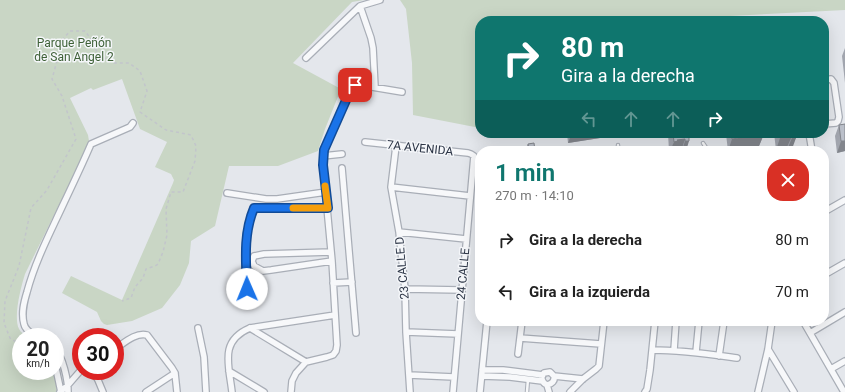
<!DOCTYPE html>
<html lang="es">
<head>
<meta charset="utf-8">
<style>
	:root { --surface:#fff; --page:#f6f6f6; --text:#222; --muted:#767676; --accent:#0f766e }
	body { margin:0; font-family:Roboto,sans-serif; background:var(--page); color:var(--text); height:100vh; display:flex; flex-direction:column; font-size:15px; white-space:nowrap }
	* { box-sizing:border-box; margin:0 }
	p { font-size:13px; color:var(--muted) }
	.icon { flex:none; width:22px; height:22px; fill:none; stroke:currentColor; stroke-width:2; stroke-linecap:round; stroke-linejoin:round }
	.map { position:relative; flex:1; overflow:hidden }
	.side { position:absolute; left:475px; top:146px; width:354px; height:180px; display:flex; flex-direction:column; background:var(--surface); border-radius:16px; box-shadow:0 4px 16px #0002 }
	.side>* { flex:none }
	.guide { position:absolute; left:475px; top:16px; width:354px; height:122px; border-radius:16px; box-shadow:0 4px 16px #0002; background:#0f766e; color:#fff; overflow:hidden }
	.speed { position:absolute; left:12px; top:328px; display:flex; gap:8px; font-size:20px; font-weight:700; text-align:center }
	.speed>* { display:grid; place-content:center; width:52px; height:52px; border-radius:50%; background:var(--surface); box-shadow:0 4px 16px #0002; line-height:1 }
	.speed small { font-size:10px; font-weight:400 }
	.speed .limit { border:6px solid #d22; background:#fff; color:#111 }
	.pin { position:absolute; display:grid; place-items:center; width:34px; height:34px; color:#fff; margin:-17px; border-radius:8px; box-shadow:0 2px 6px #0006 }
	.me { position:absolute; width:44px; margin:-22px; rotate:359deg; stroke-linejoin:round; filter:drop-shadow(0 0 3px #0008) }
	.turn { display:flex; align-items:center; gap:14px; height:84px; padding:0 20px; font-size:18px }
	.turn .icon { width:52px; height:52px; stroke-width:2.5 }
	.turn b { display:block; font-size:28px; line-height:34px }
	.lanes { display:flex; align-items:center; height:38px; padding:0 20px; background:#0003; justify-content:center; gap:20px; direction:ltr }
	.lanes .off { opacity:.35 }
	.round { display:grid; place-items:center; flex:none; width:42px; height:42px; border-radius:16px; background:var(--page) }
	.overview { display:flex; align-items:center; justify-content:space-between; height:68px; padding:0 20px }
	h1 { font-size:24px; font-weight:600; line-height:30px; color:var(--accent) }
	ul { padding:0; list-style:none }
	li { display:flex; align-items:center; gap:12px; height:52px; padding:0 20px }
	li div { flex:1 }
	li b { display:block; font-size:15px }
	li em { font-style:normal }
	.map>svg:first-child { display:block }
</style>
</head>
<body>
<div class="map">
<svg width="845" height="392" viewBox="0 0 845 392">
	<rect width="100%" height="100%" fill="#e4e7ec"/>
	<path fill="#c9d6c5" d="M0 0H364L352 2 293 63 341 89 325 129 318 151 278 166H229L215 226 191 241 189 263 180 285 162 308 132 321 107 325 104 324 101 321 97 312 62 293 71 276 122 300 173 183 174 180 171 174 155 167 167 142 140 129 122 79 93 90 91 88 70 98 88 135 89 141 88 146 25 274C21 287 13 317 19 329 21 333 25 335 29 337H21V371H55L59 392H0Z
		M400 0H845V10L634 21H480V128L413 115 412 63 406 9Z"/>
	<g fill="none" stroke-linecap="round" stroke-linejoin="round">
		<g stroke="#a9aeb7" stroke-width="4.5">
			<path id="service" d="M703 143 707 149 712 151
				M618 145V151
				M527 392 528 379"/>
		</g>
		<g stroke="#a9aeb7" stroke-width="8">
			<path id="minor" d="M360 6 371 38 373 48 375 87
				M306 58 360 6 380 0
				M824 80 831 79 834 83 839 117 838 121 836 123 824 124
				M809 133 812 151
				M365 142 468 153 471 154 474 156 453 392
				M396 146 391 187 399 232 405 289 406 332 410 392
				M323 156 342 154
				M342 168 356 333
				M391 187 470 196
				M227 193 266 199H277L326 192
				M824 212 845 200
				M399 232 466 239
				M331 252 264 254 254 256 252 261 254 266 263 271 271 270 332 261
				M824 275 845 263
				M333 283 352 282
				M247 289C247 262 243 234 254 209L258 208H328
				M405 289 461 290
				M803 321 844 392
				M198 328 204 357 206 392
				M250 328 306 362
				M406 332 458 334
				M810 333 845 312
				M36 337C32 334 25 330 24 324 21 313 24 302 27 292 35 262 49 235 62 207 72 186 82 165 91 144L130 127 133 123
				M520 338 601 344
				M55 349C63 356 68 381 68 392
				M115 349C124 343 136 332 147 335L172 368 175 373 177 392
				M768 349 794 392
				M653 350C681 350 708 354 737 358
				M674 350 676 321
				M696 352 699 321
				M518 354 522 321
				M719 356 724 321
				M55 364 61 392
				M831 369 845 361
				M482 370H503L543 375
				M93 371 98 380 103 392
				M229 371 264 392
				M409 375 454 377
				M482 376 510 377 542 381
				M554 376 583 379
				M547 385C552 384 555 381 554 376L550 372 544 373C540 377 542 383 547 385L549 392
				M60 392 68 385 81 370
				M146 392 175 373
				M232 392C229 365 219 341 250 328L335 315
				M291 392 292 381 296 373 306 362 327 357 333 355 336 351 337 345 332 261 323 165 324 150 351 89 355 85H360L402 92
				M480 392 487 321
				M570 392 583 379 596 369 599 366 604 321
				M645 392 647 389 650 370 655 321
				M758 392 768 349 772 321"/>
		</g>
		<path stroke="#c2c5cb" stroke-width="1.5" stroke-dasharray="3 3" stroke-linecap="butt" d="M21 345 10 338 4 323 5 301 19 266 31 208 47 190 76 139 62 96 52 79 63 39 70 31H85L94 43 97 53 99 55 114 63H129L140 71 147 91 140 112 166 130 191 135 196 146 195 161 183 192H171L166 209 167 235 163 252 158 264 155 266 146 269 143 278 135 287 131 298 122 301"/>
		<use href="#service" stroke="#f7f8fa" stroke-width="2.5"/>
		<use href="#minor" stroke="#f7f8fa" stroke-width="5.5"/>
	</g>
	<path fill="#a1a5ae" d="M845 48V83L842 56Z
		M845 124V151L837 153 835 136 839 125Z
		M567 133H602L600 138 568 143Z
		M668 133H689L686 151H669Z
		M726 133H764V134L759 146 728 151 726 134Z
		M774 133H795L792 149 787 150V147L780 148V150H776Z
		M528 144 535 151H527L526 148Z"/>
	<path fill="#83868d" d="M572 133H602L600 138 568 143Z
		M764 134 759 146 728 151 732 139Z
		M784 136H792L787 147 780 148V150H776L780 138Z
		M792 138H796L792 149 787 150Z
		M685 139 681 151H670L674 142 677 140Z
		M685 141H689L686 151H682Z
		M841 141H845V151L837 153Z"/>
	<path fill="#bbc0ca" stroke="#83868d" d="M845 124V141H841L839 125Z
		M673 133H689V141H685V139L677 140 678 141 674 142Z
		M731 133H764V134L732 139Z
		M780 133H795L796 138H792V136H784V138H780Z
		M534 143 535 151H529L528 144Z"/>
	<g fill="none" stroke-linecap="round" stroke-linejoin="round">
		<g stroke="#114b97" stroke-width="10">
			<path id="route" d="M247 289C246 262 243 234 254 208H328L323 165 324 150 351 89 355 85"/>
		</g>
		<use href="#route" stroke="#1a73e8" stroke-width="7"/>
		<path stroke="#f59e0b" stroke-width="7" d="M293 208H328L325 186"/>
	</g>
	<g text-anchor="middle" stroke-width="3" stroke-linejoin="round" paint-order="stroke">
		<g font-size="12" fill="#3f6138" stroke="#f4f6f9">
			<text x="74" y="47">Parque Peñón<tspan x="74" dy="14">de San Angel 2</tspan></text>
		</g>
		<g font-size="12" fill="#2b3445" stroke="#f4f6f9">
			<text transform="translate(420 148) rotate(6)" y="4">7A AVENIDA</text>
			<text transform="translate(402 268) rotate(-95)" y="4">23 CALLE D</text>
			<text transform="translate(463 274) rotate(-85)" y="4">24 CALLE</text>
		</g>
	</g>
</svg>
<div class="speed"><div>20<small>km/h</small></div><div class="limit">30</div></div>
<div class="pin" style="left:355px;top:85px;background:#d93025"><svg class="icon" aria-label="arrive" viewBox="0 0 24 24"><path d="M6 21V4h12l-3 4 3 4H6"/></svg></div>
<svg class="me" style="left:247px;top:289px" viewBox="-20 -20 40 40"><circle r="19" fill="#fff"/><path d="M0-13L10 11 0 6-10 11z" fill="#1a73e8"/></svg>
<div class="guide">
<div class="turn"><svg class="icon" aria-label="right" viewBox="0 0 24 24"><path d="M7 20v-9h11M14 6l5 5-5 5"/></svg><div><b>80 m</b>Gira a la derecha</div></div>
<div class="lanes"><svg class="icon off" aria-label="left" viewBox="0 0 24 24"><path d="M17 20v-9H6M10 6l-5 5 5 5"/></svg><svg class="icon off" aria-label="ahead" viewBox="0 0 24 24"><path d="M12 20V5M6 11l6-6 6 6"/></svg><svg class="icon off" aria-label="ahead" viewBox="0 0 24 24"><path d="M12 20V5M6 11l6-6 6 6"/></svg><svg class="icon" aria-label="right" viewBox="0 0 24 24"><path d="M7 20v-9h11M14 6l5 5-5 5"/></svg></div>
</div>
<section class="side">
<div class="overview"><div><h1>1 min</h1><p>270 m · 14:10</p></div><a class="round" style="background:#d93025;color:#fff"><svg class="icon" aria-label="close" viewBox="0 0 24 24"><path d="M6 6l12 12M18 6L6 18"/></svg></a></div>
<ul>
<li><svg class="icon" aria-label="right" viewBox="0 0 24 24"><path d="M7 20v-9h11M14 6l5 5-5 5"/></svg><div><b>Gira a la derecha</b></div><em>80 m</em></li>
<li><svg class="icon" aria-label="left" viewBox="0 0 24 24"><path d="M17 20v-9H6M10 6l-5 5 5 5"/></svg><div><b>Gira a la izquierda</b></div><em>70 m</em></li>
</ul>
</section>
</div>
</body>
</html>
